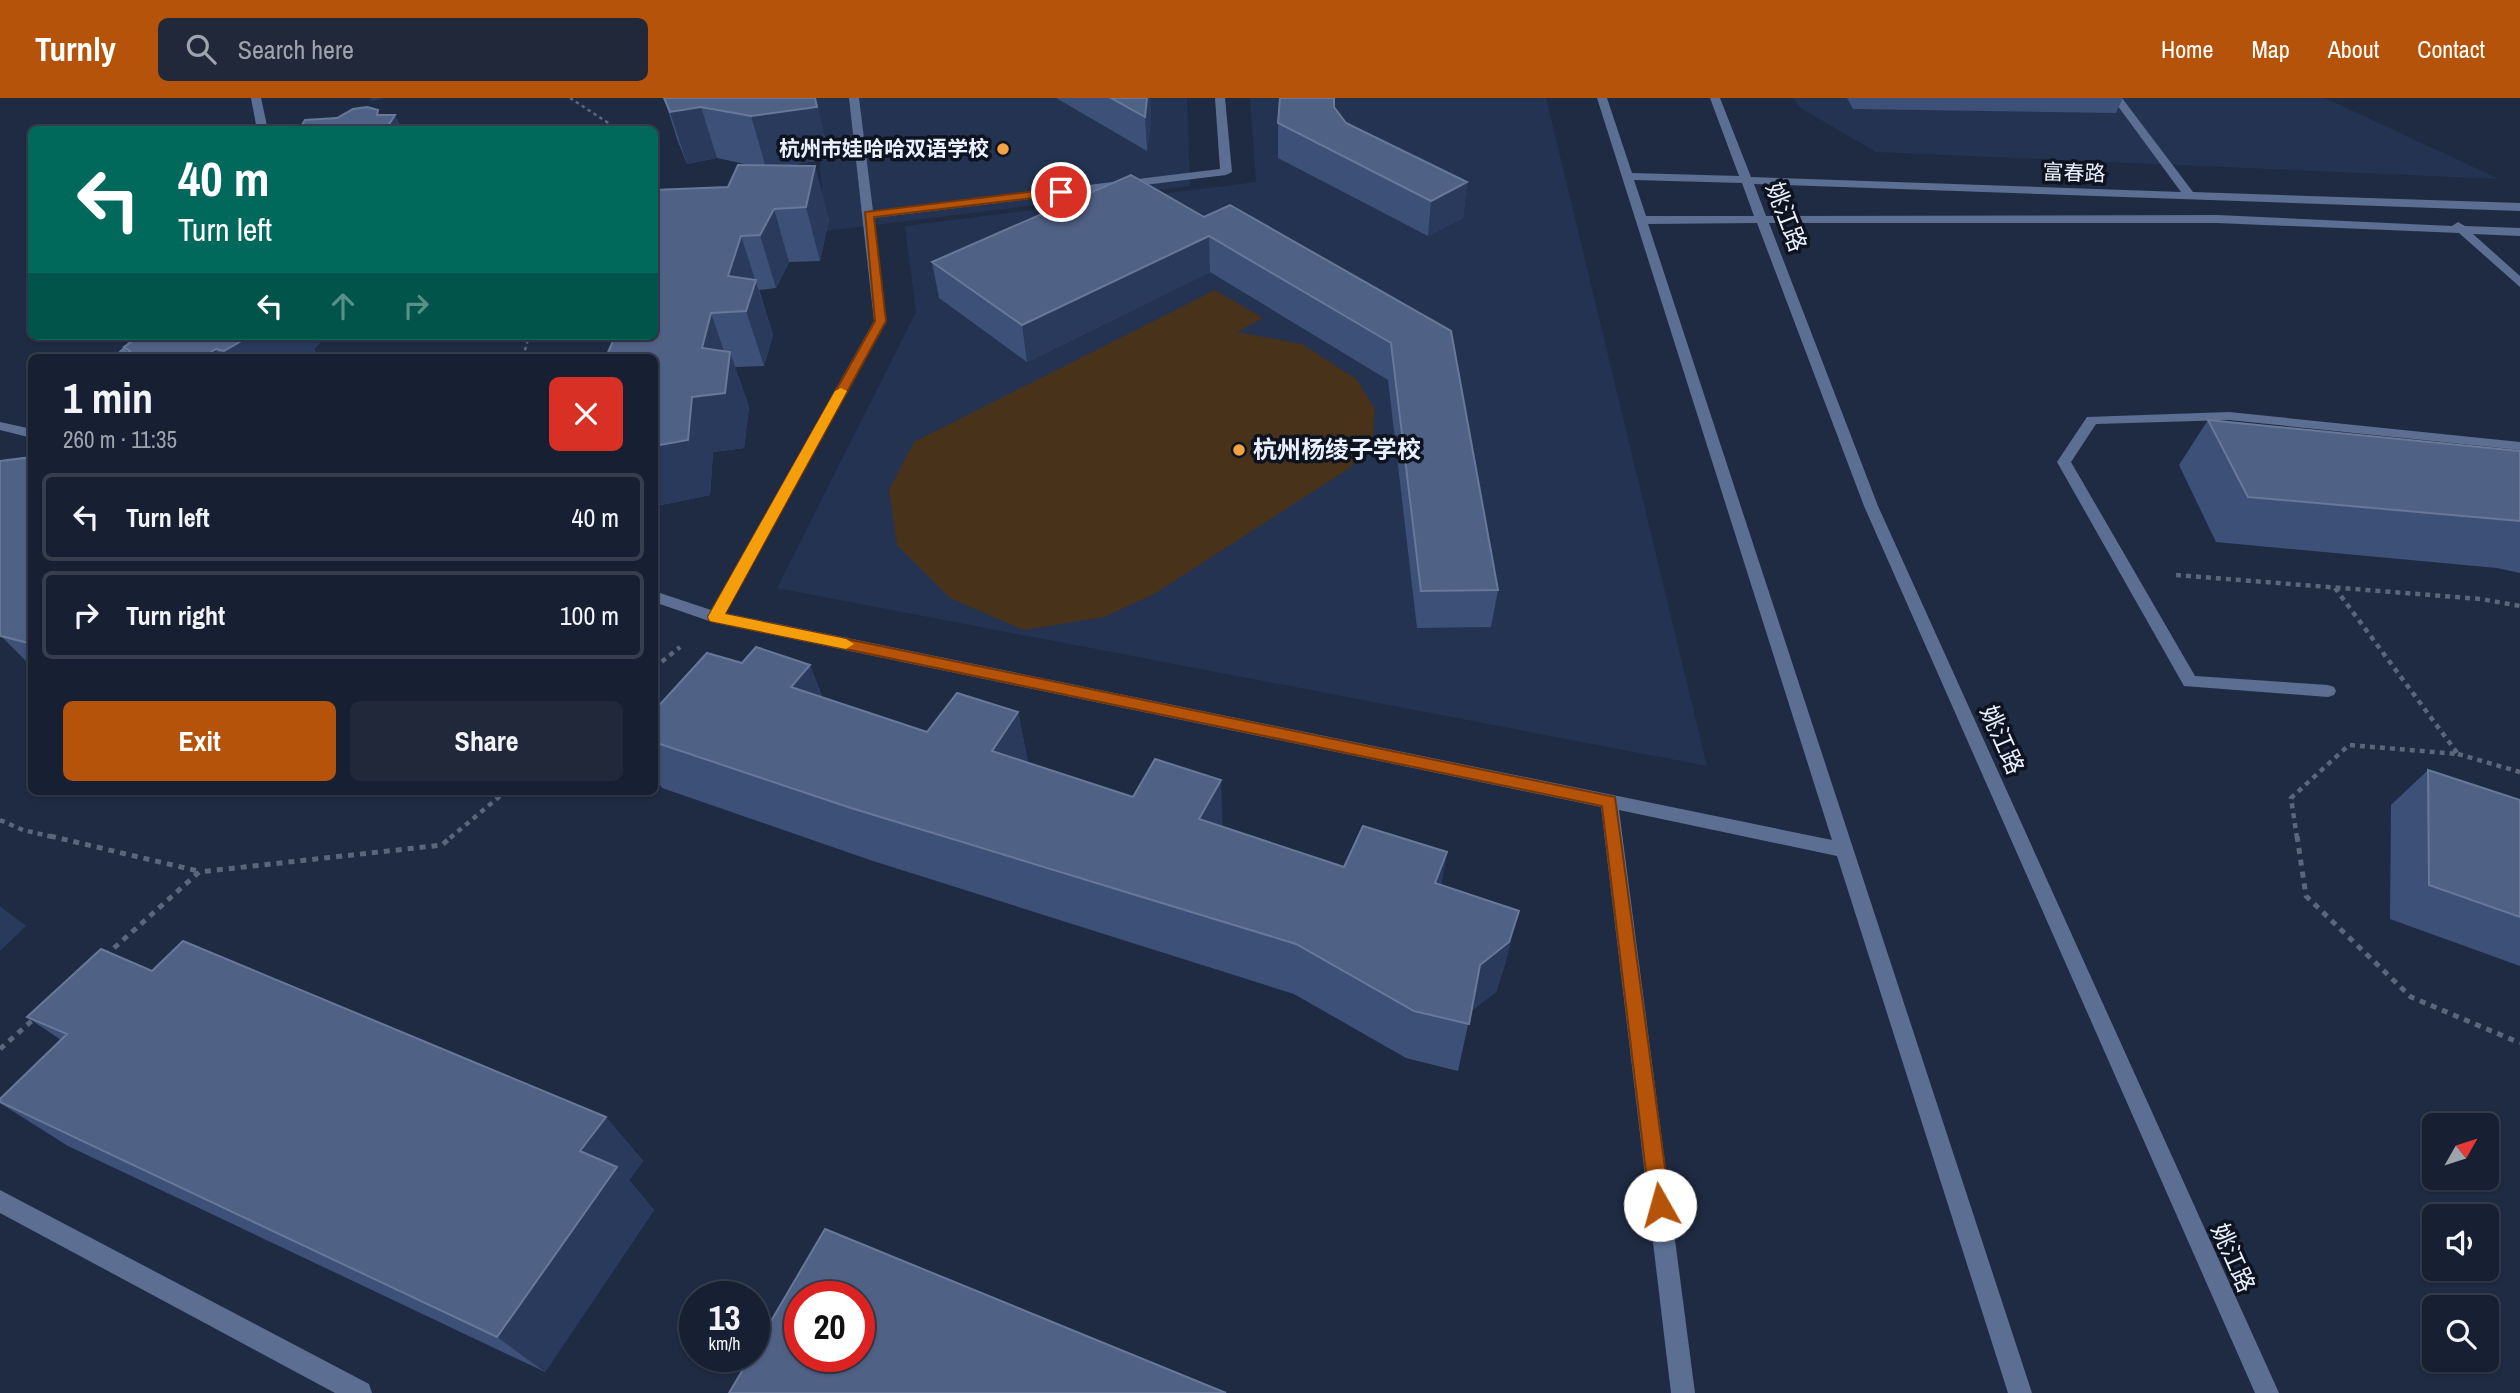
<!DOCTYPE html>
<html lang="en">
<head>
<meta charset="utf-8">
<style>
	:root { --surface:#172032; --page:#20283a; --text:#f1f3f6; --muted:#9ea3ac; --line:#363e4d; --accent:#b45309 }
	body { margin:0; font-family:"Archivo Narrow","Noto Sans SC",sans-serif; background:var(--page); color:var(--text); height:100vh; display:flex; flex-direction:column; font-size:26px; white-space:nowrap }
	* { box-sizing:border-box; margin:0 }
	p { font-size:23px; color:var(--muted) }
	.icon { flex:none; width:38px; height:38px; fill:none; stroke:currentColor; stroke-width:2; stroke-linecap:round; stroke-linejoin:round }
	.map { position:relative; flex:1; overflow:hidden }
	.panel { position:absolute; left:28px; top:256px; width:630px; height:441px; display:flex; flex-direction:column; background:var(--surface); border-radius:10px; box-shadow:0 2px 5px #0004,0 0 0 2px var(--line) }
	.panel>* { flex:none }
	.top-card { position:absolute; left:28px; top:28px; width:630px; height:214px; border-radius:10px; box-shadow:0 2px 5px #0004,0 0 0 2px var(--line); background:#00695c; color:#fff; overflow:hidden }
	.needle { width:46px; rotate:51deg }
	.tools { position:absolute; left:2422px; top:1015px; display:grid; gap:14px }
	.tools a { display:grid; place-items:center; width:77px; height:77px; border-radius:10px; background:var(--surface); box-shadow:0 2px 5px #0004,0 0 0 2px var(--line); font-size:35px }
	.speed { position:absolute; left:679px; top:1183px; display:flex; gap:14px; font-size:35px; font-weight:700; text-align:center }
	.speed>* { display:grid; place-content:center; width:91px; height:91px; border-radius:50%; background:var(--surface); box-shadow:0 2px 5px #0004,0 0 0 2px var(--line); line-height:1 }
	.speed small { font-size:18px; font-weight:400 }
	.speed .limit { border:10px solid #d22; background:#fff; color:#111 }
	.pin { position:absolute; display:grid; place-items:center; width:60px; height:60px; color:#fff; margin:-30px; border:4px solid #fff; border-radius:50%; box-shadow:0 2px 7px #0007 }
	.me { position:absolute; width:77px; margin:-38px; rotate:353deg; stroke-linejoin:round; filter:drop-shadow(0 0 5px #0008) }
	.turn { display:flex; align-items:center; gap:24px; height:147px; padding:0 35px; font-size:32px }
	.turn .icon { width:91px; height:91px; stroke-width:2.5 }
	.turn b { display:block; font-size:49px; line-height:60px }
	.lanes { display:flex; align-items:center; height:66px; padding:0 35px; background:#0003; justify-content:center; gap:35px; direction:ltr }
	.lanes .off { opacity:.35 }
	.round { display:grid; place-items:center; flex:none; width:74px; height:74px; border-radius:10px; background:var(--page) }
	.head { display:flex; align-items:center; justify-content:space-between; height:119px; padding:0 35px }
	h1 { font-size:42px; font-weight:700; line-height:52px }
	.cta { display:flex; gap:14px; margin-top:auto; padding:14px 35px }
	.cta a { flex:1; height:80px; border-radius:10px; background:var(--accent); color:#fff; font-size:28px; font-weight:700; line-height:80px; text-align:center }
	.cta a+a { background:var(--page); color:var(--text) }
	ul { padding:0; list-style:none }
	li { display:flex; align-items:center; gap:21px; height:88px; margin:0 14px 10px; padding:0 21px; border:4px solid var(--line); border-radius:10px }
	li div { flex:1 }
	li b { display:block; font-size:26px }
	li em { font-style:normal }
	header { display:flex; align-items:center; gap:42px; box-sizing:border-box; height:98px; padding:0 35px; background:var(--accent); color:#fff }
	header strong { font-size:33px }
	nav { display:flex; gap:38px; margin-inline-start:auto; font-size:24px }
	.search { width:490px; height:63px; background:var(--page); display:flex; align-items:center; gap:18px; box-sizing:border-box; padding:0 24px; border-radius:10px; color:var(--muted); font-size:26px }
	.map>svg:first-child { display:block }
</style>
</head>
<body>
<header>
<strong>Turnly</strong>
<div class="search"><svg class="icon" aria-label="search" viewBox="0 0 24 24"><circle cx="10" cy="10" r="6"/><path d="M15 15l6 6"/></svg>Search here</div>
<nav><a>Home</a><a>Map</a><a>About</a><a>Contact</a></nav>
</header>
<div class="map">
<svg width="2520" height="1295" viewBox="0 0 2520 1295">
	<rect width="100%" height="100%" fill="#1f2b43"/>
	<path fill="#243351" d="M808 0H1187L1190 88 825 133 816 13Z
		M1250 0H1546L1707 668 777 490 916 214 905 128 1256 84Z
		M1794 0H2325L2499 81 1876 54 1799 9Z"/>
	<path fill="#48321a" d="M1215 192 1263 220 1237 234 1302 246 1356 281 1375 311 1372 348 1348 371 1154 496 1104 519 1024 532 950 500 897 447 889 392 914 344Z"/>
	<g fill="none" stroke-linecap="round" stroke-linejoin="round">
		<path stroke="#5c667b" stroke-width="2.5" stroke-dasharray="3.5 3.5" stroke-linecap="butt" d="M570 0 613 28 612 32
			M523 259 529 238"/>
		<path stroke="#5c667b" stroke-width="4.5" stroke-dasharray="5 5" stroke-linecap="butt" d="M2176 477 2481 501 2520 508
			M654 570 680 549
			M2458 656 2520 674
			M0 722 23 732 57 740
			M450 740 506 693
			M2297 740 2291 700 2349 647 2458 656 2335 490"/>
		<path stroke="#5c667b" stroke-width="5" stroke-dasharray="6 6" stroke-linecap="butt" d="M50 738 198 773
			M2297 738 2306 798 2411 899 2520 945
			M105 858 199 774 442 747 452 738
			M0 951 36 919"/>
		<path fill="#5c6f93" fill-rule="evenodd" d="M251 0H261L268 32H257Z
			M849 0H859L873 113 1220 71 1215 0H1225L1232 74 1226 77 874 120 886 223 725 515 1832 742 1597 0H1607L1632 75 1739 78 1710 0H1720L1751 79 2181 94 2112 0H2122L2193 94 2520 105V113L1754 86 1766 118 2217 117 2452 128 2458 124 2465 128 2520 130V138L2473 136 2520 178V189L2459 135 2217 125H1769L1878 408 2279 1295H2255L1864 408 1757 125 1648 126 2032 1295H2008L1837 758 1619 712 1695 1295H1671L1601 709 715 525 654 504V493L711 512 874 223ZM1634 82 1742 85 1754 118H1646Z
			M135 238H150L128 259H113Z
			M2229 314 2520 344V352L2229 322 2096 326 2071 364 2195 578 2328 587 2334 589 2336 593 2334 597 2328 599 2184 588 2057 364 2087 319Z
			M0 324 32 331V340L0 332Z
			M0 1092 369 1286 372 1295H335L0 1115Z"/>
	</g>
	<path fill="#3d5077" d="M664 0H815L830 61 781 68 829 121 820 163 789 164 776 190 759 192 773 237 764 268 735 269 749 309 744 350 713 354 710 397 656 408 654 404V259L728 89 754 68 717 60 687 66 677 41Z
		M1056 0H1150L1151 22 1147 53Z
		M1847 0H2123L2116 15 1853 11Z
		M1334 9 1346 25 1467 84 1463 120 1428 138 1278 60V25Z
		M1204 119 1451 233 1498 492 1491 529 1417 530 1388 282 1210 174 1027 264 939 200 932 164Z
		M140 238H326L314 251 318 259H123L128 255 124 249Z
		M2208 322 2520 353V475L2497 470 2216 444 2179 367Z
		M32 359V569L0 537Z
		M742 565 810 567 822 599 927 634 1018 614 1028 665 1344 769 1447 754 1441 787 1506 863 1496 894 1471 913 1458 973 1406 960 1294 896 870 762 662 690 654 676V613Z
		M2428 672 2520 702V868L2390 821 2391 707Z
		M27 919 606 1019 643 1063 629 1082 654 1112 545 1274 68 1048 0 1005 61 942Z"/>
	<path fill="#293a5c" d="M370 0H385L372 3Z
		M815 0 830 61 766 70 751 18Z
		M1147 0H1150L1151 22 1147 53 1145 19Z
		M701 9 717 60 687 66 670 14Z
		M395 17 403 32H389L388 28Z
		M815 68 829 121 820 163 806 109Z
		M1467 84 1463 120 1428 138 1431 103Z
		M774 111 789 164 776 190 760 137Z
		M741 138 773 237 764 268 746 213 728 178Z
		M1209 138 1210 174 1027 264 1022 227Z
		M711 215 728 265 730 254 749 309 744 350 713 354 710 397 656 408 654 404V348L692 299 702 250Z
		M250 238H326L314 251 318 259H228L224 253Z
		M216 251 221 259H202Z
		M810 567 829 621 791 589Z
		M1018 614 1029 668 992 653Z
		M1221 682 1223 735 1199 721Z
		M1447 754 1438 806 1435 785Z
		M0 808 26 828 0 853Z
		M1519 813 1506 863 1496 894 1468 915 1480 867Z
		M606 1019 643 1063 629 1082 654 1112 545 1274 497 1239 580 1053Z"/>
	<path fill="#506186" stroke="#687898" stroke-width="2" fill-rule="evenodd" d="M664 0H815L817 9 751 18 701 9 670 14Z
		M1111 0H1147L1145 19Z
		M1280 0H1334V9L1346 25 1467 84 1431 103 1278 25Z
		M367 9 378 12 377 17H395L388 28 398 29 397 32H299L305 22 337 20 353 11Z
		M738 67 815 68 806 109 774 111 760 137 741 138 728 178 756 182 746 213 711 215 702 250 730 254 725 295 692 299 688 342 654 348V259H606L615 238H654V92L728 89Z
		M1131 77 1204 119 1230 107 1451 233 1498 492 1421 493 1391 245 1209 138 1022 227 932 164Z
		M140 238H250L224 253 216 251 202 259H123L130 253 124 249Z
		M2208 322 2520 353V423L2248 399Z
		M32 359V546L1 538 0 537V363Z
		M756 549 810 567 791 589 927 634 957 595 1018 614 992 653 1133 699 1155 661 1221 682 1199 721 1344 769 1363 728 1447 754 1435 785 1519 813 1509 844 1480 867 1469 926 1414 913 1296 846 851 710 654 644V613L707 555 742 565Z
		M2428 672 2520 702V819L2429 787Z
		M183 843 606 1019 580 1053 617 1069 497 1239 0 1004V1001L67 936 27 919 101 851 152 873Z
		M825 1131 1226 1295H729L751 1258H754V1252ZM800 1199H859V1258H800Z"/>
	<path fill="#b45309" stroke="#753606" stroke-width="2" d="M1061 90 1066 94 1065 96 874 119 886 223 725 516 1615 699 1670 1107 1667 1114 1660 1117 1653 1114 1650 1107 1602 708 710 523 708 519 875 223 865 114Z"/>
	<path fill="#f59e0b" d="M841 290 847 293 725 516 846 541 854 546 846 551 710 523 708 519 835 293Z"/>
	<g fill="#f4a344" stroke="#0e141f" stroke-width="2.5">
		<circle cx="1003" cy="51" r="7"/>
		<circle cx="1239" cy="352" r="7"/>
	</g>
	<g text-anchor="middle" stroke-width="7" stroke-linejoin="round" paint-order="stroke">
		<g font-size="21" font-weight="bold" fill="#eaf0fe" stroke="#0e141f" text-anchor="end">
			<text x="989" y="58">杭州市娃哈哈双语学校</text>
		</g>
		<g font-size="21" fill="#eaf0fe" stroke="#0e141f">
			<text transform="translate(2074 75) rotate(2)" y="7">富春路</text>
		</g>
		<g font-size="24" fill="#eaf0fe" stroke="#0e141f">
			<text transform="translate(1786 119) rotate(69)" y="8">姚江路</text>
			<text transform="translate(2002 642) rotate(66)" y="8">姚江路</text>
			<text transform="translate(2233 1160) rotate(66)" y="8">姚江路</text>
		</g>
		<g font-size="24" font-weight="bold" fill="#eaf0fe" stroke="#0e141f" text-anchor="start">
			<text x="1253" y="360">杭州杨绫子学校</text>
		</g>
	</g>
</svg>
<div class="tools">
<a><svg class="needle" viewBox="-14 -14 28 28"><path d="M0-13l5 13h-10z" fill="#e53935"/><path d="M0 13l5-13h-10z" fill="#9ea3ac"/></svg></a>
<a><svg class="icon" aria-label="sound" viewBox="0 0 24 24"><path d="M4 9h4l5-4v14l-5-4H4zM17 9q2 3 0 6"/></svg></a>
<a><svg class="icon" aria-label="search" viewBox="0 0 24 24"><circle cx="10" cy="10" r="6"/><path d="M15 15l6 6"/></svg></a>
</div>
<div class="speed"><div>13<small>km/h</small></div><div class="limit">20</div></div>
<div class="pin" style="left:1061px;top:94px;background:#d93025"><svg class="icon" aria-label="arrive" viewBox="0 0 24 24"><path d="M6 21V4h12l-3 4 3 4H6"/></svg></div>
<svg class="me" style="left:1660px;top:1107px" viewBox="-20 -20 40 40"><circle r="19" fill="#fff"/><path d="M0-13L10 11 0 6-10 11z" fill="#b45309"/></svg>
<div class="top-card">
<div class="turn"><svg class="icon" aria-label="left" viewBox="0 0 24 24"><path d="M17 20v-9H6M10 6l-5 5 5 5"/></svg><div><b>40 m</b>Turn left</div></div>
<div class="lanes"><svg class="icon" aria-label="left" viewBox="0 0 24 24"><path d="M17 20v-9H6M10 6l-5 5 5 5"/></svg><svg class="icon off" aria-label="ahead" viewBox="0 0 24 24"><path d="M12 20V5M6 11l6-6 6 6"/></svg><svg class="icon off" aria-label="right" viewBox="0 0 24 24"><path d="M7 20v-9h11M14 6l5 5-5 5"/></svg></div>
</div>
<section class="panel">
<div class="head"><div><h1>1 min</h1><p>260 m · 11:35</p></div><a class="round" style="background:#d93025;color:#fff"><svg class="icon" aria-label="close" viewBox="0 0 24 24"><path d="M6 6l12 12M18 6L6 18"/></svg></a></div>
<ul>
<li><svg class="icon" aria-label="left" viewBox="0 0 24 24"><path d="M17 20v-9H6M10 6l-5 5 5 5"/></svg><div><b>Turn left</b></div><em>40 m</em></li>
<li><svg class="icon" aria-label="right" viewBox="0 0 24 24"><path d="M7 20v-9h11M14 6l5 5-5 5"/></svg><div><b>Turn right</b></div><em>100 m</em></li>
</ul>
<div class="cta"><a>Exit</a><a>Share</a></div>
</section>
</div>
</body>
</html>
